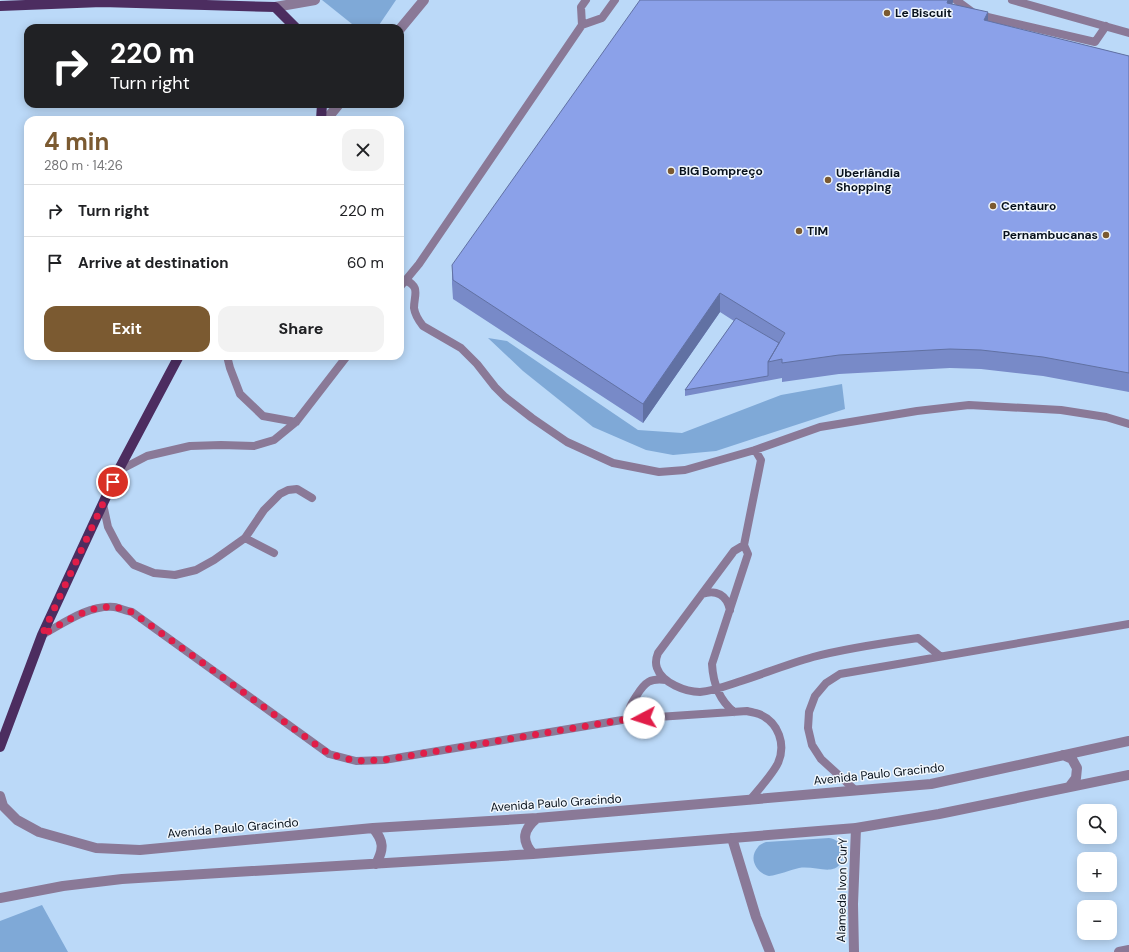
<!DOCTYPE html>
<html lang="en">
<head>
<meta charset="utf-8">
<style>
	:root { --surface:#fff; --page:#f2f2f2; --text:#202124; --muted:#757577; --line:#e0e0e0; --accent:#7b5a31 }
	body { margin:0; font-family:"DM Sans",sans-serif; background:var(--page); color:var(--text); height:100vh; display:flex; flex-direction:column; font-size:15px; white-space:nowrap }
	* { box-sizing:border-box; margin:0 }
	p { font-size:13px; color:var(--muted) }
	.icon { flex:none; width:22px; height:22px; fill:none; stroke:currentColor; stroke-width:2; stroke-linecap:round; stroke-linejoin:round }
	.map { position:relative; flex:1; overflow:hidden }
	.drawer { position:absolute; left:24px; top:116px; width:380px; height:244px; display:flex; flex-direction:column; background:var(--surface); border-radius:12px; box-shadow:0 2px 10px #0003 }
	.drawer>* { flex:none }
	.top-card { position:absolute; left:24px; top:24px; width:380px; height:84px; border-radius:12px; box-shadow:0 2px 10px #0003; background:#202124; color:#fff; overflow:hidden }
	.fabs { position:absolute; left:1077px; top:804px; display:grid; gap:8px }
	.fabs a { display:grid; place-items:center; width:40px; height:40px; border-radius:8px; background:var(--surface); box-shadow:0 2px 10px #0003; font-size:20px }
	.pin { position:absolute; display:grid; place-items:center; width:34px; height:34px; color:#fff; margin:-17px; border:2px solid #fff; border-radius:50%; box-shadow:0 1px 4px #0007 }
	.me { position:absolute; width:44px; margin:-22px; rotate:265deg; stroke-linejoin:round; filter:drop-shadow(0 0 3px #0008) }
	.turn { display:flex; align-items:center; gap:14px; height:84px; padding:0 20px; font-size:18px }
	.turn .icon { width:52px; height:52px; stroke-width:2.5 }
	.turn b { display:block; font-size:28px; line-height:34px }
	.round { display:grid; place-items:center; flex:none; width:42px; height:42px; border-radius:12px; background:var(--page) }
	.summary { display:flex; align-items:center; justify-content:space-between; height:68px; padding:0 20px }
	h1 { font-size:24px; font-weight:700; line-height:30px; color:var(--accent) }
	.button { display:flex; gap:8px; margin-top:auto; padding:8px 20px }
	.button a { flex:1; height:46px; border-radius:12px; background:var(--accent); color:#fff; font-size:16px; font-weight:700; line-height:46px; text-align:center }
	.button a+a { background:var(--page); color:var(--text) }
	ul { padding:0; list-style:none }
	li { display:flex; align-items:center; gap:12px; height:52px; padding:0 20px; border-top:1px solid var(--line) }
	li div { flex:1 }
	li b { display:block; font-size:15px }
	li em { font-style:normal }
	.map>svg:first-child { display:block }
</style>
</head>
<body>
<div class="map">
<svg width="1129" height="952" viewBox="0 0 1129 952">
	<rect width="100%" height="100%" fill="#bbd9f8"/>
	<path fill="#7fa9d7" d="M322 0H396L377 28H357Z
		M488 338 507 341 638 430 682 433 781 395 842 384 845 409 716 451 673 455 646 450 593 427 523 371Z
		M829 838C837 839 841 844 844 851 841 881 819 865 799 868 789 870 779 875 769 876 756 873 748 858 758 847 759 845 763 843 766 842Z
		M42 905 68 952H0V921Z"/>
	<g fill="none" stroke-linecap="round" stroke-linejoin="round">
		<path stroke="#8a7997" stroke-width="8" d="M956 0 975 14 1095 42 1106 26
			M1012 0 1129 33
			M582 25 602 18 615 0
			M405 280C421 287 414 295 414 308 415 315 419 321 423 326L461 348 477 364 495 387 505 397 532 418 567 442 613 463 659 472 685 470 755 450 820 427 917 411 969 405 1061 410 1106 417 1129 424
			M400 287 419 264 582 25 581 7 586 0
			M227 356 230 368 240 394 263 416 296 422
			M118 471 147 456 190 446 221 445 254 446 274 440 296 422 347 356
			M103 504 108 527 119 548 134 565 154 573 175 575 196 570 214 560 245 538 264 510 280 494 288 490 297 489 312 498
			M245 538 274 553
			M744 545 734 551 658 653C656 658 655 663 657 668 662 683 686 692 700 692 713 691 726 686 738 682 763 674 788 664 813 657 847 648 883 643 918 638L940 656
			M702 594C716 589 727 595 730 610
			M42 635C64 623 88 605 114 607 120 608 126 611 132 612L329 754 356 761 384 760 628 719 747 711C751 712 756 713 759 714 779 722 786 745 778 763 773 774 758 790 750 800
			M734 712C719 700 713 682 712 664L748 554 744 545 761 460 755 450
			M628 719C629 707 631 704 637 695 645 682 650 678 666 680
			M855 790 821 759 812 745 808 728 809 712 815 696 826 683 840 674 1129 624"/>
		<path stroke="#8a7997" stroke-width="10" d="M732 838 756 917 770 952
			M854 952 853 904 856 828
			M1119 952 1129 950"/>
		<path stroke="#8a7997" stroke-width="10" d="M275 7 315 0
			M400 29 424 0
			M326 120 339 104
			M1063 755 1072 759 1077 768 1076 778 1070 786
			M0 796 3 806 17 820 39 832 96 848 140 850 373 828 537 818 931 784 1129 741
			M373 828C384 841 384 849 376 864
			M533 854C521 840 523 830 537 818
			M0 898 63 886 122 879 533 854 856 828 939 814 1129 775"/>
		<path stroke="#4c2d60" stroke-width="10" d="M0 6 102 2 275 7 296 28
			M321 120 322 104
			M0 747 42 635 118 471 179 356"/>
	</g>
	<path fill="#788ac8" d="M953 0 952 4 988 21 1129 56V392L1043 376 981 369 950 368 839 374 782 382V378L685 396V390L734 321 720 312 643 423 453 299 452 284V265Z"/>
	<path fill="#6171a3" d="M948 0H953V2L947 22V3Z
		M988 12V31L984 20Z
		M720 293V312L643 423V404Z"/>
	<path fill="#8ba1e9" stroke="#6171a3" d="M640 0H948L947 3 988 12 984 20 1129 56V373L1043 357 981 350 950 349 839 355 782 363V359L768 362 785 333 720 293 643 404 453 280 452 265Z
		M736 318 779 343 768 362V376L685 390Z"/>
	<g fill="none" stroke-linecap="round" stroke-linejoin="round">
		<path stroke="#e11d48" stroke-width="7" stroke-dasharray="0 12.6" d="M113 482 42 635C64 623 88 605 114 607 120 608 126 611 132 612L329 754 356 761 384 760 628 719 644 718"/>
	</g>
	<g fill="#7b5a31" stroke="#f1f7fd" stroke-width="1.5">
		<circle cx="887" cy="13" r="4"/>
		<circle cx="671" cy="171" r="4"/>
		<circle cx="828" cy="180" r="4"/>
		<circle cx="993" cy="206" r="4"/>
		<circle cx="799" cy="231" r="4"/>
		<circle cx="1106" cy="235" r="4"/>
	</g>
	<g text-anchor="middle" stroke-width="3" stroke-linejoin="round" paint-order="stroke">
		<g font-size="12" font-weight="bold" fill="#07111c" stroke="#f1f7fd" text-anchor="start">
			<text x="895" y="17">Le Biscuit</text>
			<text x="679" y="175">BIG Bompreço</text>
			<text x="836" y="177">Uberlândia<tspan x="836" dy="14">Shopping</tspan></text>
			<text x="1001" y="210">Centauro</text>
			<text x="807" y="235">TIM</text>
			<text x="1098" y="239" text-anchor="end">Pernambucanas</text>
		</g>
		<g font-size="12" fill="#07111c" stroke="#f1f7fd">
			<text transform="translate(879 774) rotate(-6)" y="4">Avenida Paulo Gracindo</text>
			<text transform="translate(556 803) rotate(-4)" y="4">Avenida Paulo Gracindo</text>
			<text transform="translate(233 828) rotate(-5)" y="4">Avenida Paulo Gracindo</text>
			<text transform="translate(842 890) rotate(-89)" y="4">Alameda Ivon CurY</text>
		</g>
	</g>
</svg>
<div class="fabs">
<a><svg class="icon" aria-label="search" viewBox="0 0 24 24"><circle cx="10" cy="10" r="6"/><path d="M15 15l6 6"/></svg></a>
<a>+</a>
<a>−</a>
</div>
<div class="pin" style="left:113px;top:482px;background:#d93025"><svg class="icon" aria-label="arrive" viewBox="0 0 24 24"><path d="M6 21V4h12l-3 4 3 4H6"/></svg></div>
<svg class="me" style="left:644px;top:718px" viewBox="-20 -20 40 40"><circle r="19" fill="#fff"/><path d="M0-13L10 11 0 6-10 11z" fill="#e11d48"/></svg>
<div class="top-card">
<div class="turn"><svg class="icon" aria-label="right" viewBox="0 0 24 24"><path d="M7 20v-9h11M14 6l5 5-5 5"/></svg><div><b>220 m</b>Turn right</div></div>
</div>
<section class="drawer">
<div class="summary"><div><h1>4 min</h1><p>280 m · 14:26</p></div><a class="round"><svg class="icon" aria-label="close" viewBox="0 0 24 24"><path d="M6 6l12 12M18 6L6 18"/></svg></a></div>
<ul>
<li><svg class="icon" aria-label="right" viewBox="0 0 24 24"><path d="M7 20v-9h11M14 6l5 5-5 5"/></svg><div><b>Turn right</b></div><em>220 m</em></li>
<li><svg class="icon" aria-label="arrive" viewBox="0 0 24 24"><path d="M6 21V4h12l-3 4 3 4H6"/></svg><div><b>Arrive at destination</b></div><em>60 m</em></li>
</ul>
<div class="button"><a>Exit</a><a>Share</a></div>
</section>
</div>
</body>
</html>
